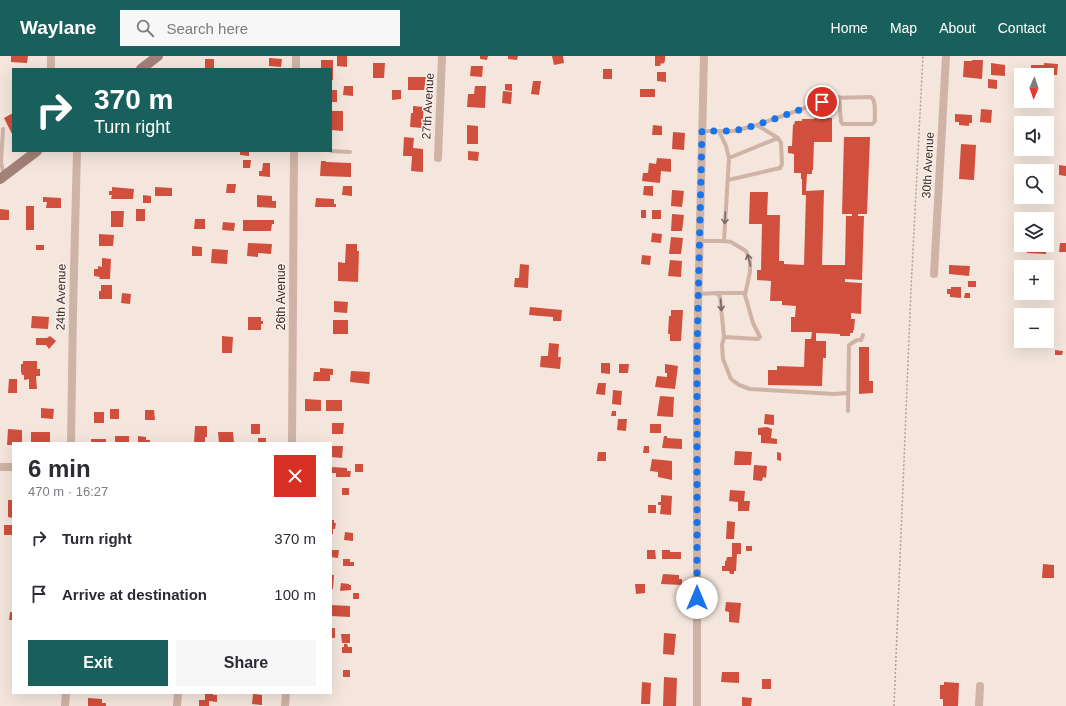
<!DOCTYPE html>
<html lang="en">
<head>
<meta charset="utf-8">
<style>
	:root { --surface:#fff; --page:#f7f7f7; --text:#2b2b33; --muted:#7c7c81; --accent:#195f5b }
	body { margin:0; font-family:Arial,sans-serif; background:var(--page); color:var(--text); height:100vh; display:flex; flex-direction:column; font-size:15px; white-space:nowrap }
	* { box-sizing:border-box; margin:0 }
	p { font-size:13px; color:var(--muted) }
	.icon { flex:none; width:22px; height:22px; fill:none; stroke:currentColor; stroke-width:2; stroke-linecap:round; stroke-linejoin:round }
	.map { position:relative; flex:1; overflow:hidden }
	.drawer { position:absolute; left:12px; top:386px; width:320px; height:252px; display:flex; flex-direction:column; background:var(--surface); border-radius:0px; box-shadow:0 4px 16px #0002 }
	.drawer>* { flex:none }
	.guide { position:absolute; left:12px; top:12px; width:320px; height:84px; border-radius:0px; box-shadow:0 4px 16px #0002; background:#195f5b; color:#fff; overflow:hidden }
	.needle { width:26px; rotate:182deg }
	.fabs { position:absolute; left:1014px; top:12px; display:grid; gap:8px }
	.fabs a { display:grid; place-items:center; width:40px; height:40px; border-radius:0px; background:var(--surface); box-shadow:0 4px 16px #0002; font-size:20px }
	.pin { position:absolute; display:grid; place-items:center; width:34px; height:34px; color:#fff; margin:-17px; border:2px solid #fff; border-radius:50%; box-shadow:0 1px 4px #0007 }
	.me { position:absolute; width:44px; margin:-22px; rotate:0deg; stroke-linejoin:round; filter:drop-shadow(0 0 3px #0008) }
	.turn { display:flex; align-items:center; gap:14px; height:84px; padding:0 16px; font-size:18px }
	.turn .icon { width:52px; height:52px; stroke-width:2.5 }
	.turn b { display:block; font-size:28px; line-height:34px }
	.round { display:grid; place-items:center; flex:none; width:42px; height:42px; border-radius:0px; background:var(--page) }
	.head { display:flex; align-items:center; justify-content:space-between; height:68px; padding:0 16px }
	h1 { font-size:24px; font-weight:700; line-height:30px }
	.action { display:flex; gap:8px; margin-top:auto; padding:8px 16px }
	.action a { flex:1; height:46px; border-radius:0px; background:var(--accent); color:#fff; font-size:16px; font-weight:700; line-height:46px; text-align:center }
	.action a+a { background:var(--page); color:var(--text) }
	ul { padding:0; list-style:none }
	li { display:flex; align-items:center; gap:12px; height:56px; padding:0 16px }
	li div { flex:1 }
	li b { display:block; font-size:15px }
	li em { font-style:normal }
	header { display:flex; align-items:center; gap:24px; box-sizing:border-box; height:56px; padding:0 20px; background:var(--accent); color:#fff }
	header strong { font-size:19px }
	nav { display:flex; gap:22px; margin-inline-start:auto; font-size:14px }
	.search { width:280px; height:36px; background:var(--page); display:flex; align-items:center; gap:10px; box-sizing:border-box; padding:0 14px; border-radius:0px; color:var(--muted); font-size:15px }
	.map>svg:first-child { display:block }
</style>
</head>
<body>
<header>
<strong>Waylane</strong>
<div class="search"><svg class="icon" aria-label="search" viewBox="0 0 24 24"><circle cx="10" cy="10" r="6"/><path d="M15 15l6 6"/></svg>Search here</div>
<nav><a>Home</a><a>Map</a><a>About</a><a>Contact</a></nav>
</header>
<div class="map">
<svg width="1066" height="650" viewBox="0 0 1066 650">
	<rect width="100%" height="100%" fill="#f4e6dc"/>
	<path fill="#d14f3d" d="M11 0H28L27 7 11 6Z
		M337 0H347V11L337 10Z
		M480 0H488L487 4 480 3Z
		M508 0H518L517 4 508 3Z
		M552 0H563L564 7 554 9Z
		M655 0H665V5L663 8 661 7 660 10H655Z
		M269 2 282 3 281 11 269 10Z
		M205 3H214V13H205Z
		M321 4H333V24H331V13H321Z
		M972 4H983L982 23 963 21 964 5H972Z
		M373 7H385L384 22H373Z
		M991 7 1005 9V20L991 19Z
		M1044 7 1058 8 1057 19H1054L1053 25H1047V19H1031V9H1044Z
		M471 10H483L482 21 470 20Z
		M603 13H612V23H603Z
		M657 16H666V26L657 25Z
		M408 21H426L424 34H408Z
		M988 23 997 24V33L988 32Z
		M533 25H541L539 39 531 38Z
		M505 28H512V35L505 34Z
		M344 30H353V40L343 39Z
		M475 30H486L485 52 467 51 468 38H474Z
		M640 33H655V41H640Z
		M331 34H337V46H331Z
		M392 34H401V43L392 44Z
		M503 35 512 36 511 48 502 47Z
		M413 50 424 51 422 72 410 71 411 57H413Z
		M981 53 992 54 991 67 980 66Z
		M331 55H343V75L331 74Z
		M13 57V80L4 62Z
		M955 58 972 59V67H969V70L959 69V66H955Z
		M815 61 832 62V86H814L813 114H812V118H807L806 135 824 134 822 209H845L846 160H852V158H842L844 81H870L867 158H858V160H864L862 224 845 223V226L862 227 861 258 851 257V263H855L854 274H853V277H850V280H840V278L816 277V285H826V302H823L822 330 768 329V314H777V310L804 311 805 283H811L812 276H791V261H795L796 250 782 249V245H770L771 225 757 224V214H761L762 168H749L750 136H768L767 159H780L779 205H784V208L804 209 806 139H802V123H801V117H794V98L788 97V90H792L793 68 794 69 795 65H802V63H814Z
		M467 69 478 70V88H467Z
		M653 69 662 70V79H652Z
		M673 76 685 77 684 94 672 93Z
		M404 81 414 82 413 92 423 93V116L411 115 412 100H403Z
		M961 88 976 89 974 124 959 123Z
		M240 95H249V100L240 99Z
		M468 95 479 96 478 105 468 104Z
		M657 102 671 103V116L661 115 660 127 642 125 643 117H648L649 107 656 108Z
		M243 104H251L250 112H243Z
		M321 105H326V106L351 107V121L320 120Z
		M263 107H270V121L259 120V115H262Z
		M1059 109 1066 110V120L1059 119Z
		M227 128H236L235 137H226Z
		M343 130H352V140L342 139Z
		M644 130H653V140L643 139Z
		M112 131 134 133 133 143H111L112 139H109V135H112Z
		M155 131 172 132V140H155Z
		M672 134 684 135 682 151 671 150Z
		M143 139 151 140V147H143Z
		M257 139 272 140V145H276V152L257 151Z
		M43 141 61 142V152H46L47 146H43Z
		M316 142 334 143V148H336V151H315Z
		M26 150H34V174H26Z
		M0 153 9 154V164H0Z
		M136 153H145V165H136Z
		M641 154H646V162H641Z
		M652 154H661V163H652Z
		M111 155H124L123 171H111Z
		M672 158 684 159 682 175H671Z
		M195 163H205V173H194Z
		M243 164H274V168H272L271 175H243Z
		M223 166 235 167 234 175 222 174Z
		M652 177 662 178 661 187 651 186Z
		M99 178 114 179 113 190H99Z
		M671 181 683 182 681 198H669Z
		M248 187 272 188 271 198 258 197V201L247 200Z
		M1060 187H1066V196H1059Z
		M346 188H357V195H359L358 226 338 225V206L345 207Z
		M36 189H44V194H36Z
		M1027 189H1046V198L1027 197Z
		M192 190 202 191V200H192Z
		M212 193 228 194 227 208 211 207Z
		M642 199 651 200 650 209 641 208Z
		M102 202 111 203 110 223H99L100 221 94 220V213H98V210L102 211Z
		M670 204 682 205 681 221 668 220Z
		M520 208 529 209 528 232 514 231 515 222H519Z
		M949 209 970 210 969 220 949 218Z
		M968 225H976V231H968Z
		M101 229H112V243H99V235H101Z
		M951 231H961V242L950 241V238H947V233H951Z
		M122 237 131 238 130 248 121 247Z
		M965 237H970V242H964Z
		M334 245 348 246 347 257 334 256Z
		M530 251 562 254 561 265H553V261L529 259Z
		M671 254H683L681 285H670V278H668L669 260H671Z
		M32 260 49 261 48 273 31 272Z
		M248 261H261V265H263V268H261V274H248Z
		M333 264H348V278H333Z
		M50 280 56 285 49 293 46 289H36V282H47Z
		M222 280 233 281 232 297H222Z
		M549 287 559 288 558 301H561L560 313 540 311 541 300H548Z
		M859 291H869V325H873V337L859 338Z
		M1055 294 1063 295 1062 299H1055Z
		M23 305H37V313H40V320H36L37 333H29V323L24 324V319H22L21 316V308H23Z
		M601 307H610V318L601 317Z
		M619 308H629L628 317H619Z
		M665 308 678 310 675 333 655 331 657 320 667 321V317H665Z
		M320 312 333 313V319H330V325H313L314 316H320Z
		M351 315 370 316 369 328 350 326Z
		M9 323H17V337H8Z
		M598 327H606L605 339 596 338Z
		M613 334 622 335 621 349 612 348Z
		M660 340 674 341 673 361 657 360Z
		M305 343 321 344V355H305Z
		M326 344H342V355H326Z
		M41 352 54 353 53 363 41 362Z
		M110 353H119V363H110Z
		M145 354H154L155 364H145Z
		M612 355H616V360H611Z
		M94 356H104V367H94Z
		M765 358 774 359V369L764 368Z
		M618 363H627L626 375 617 374Z
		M332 367H344L343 378H332Z
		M251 368H260V378H251Z
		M650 368H661V377H650Z
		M195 370H207V381H205V387H194Z
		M767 371 772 373 771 382 777 383V388L761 387V379H758V372Z
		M8 373 22 374V387H13V389H7Z
		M31 376H50V387H31Z
		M218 376H233L234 387H219Z
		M115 380H129V387H115Z
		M138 380 146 381V384H150V387H138Z
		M664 380H667V382L682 383V393L662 392Z
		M258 382H266V387H258Z
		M91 383H106V387H91Z
		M331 390H343L342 402 331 401Z
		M644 390H649V397H643Z
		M735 395 752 396 751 409H734Z
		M598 396H606V405H597Z
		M777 396 781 397V405L777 404Z
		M652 403 672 405V424L658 421V416L650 415Z
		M355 408H363V416H355Z
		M754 409 767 410 766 422 763 421 762 425 753 424Z
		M331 411 347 412V415H351L350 421H336V417H331Z
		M342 432H349V439H342Z
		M730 434 745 435 744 445H750L749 455H738V446L729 445Z
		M661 439 672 440 671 459 660 458 661 449H658V446H661Z
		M8 444H13V462L8 461Z
		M648 449H656V457H648Z
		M331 464H334V467H336L335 473H333V478H331Z
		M727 465 735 466 734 483H726Z
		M4 469H13V479H4Z
		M345 476 353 477V485L344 484Z
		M732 487H741V498H737L736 515H734V518H730L729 515H722V510H725V505H726L727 501H732Z
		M746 490H752V495H746Z
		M331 494H339L338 502 331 501Z
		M647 494H655L656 503H647Z
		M662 494H670V496H681V503H662Z
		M343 503H350V506H354V510H343Z
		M1043 508 1054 509V522H1042Z
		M663 518 679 519V523H682V529L661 528Z
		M331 519H334L333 533H331Z
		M341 527 349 528V529H351V534L340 535Z
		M635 528H645V537L636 538Z
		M353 537H359V543H353Z
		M726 546 741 547 739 567 729 566V556L725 555Z
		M331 549 350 550V561L331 560Z
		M10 556H13V564H9Z
		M331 572H335V582H331Z
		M664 577 676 578 674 599 663 598Z
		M341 578H350V587H342Z
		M344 588H347L348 591H352V597H342V591H344Z
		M343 614H350V621H343Z
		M722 616H739V627L721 626Z
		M664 621 677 622 676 650H663Z
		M762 623H771V633H762Z
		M642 626 651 627 650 648H641Z
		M944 626 959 627 958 650H943V643H940V629H944Z
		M205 637H213V639H217V646L209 645V650H199V644H205Z
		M253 638 262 639V649L252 648Z
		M742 641 752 642 751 650H742Z
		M88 642 102 643V647H106V650H88Z"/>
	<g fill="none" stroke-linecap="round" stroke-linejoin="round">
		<path stroke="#ba9d90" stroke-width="1.5" stroke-dasharray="2 2" stroke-linecap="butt" d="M894 650 911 233 923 0"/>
		<path stroke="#ceb3a6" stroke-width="4" d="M3 73 1 106 4 120
			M703 75H734L757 69 833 42 871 41C877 46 874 58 875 65L872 68H843L841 66 839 41
			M331 95 350 96
			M729 102 778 82
			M728 124 780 112 782 108 781 87 778 82 757 69
			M700 185H724L729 102 726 90 719 75
			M717 237H745
			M698 238 717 237 720 241 724 281 722 289 723 303 731 323 739 329 750 333 834 338 848 337
			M724 281 758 283 760 281 753 267 745 239 750 216V205L746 195 731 186 724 185
			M848 355 849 289 857 284H861L863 279"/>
		<path stroke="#ceb3a6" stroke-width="8" d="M51 13V0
			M296 13V0
			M438 102 442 0
			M934 218 946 0
			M71 387 73 255 77 95
			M292 387 294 95
			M0 411H13
			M65 650 66 637
			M177 650 178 637
			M285 650 286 637
			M697 650V296L704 0
			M979 650 980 630"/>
		<path stroke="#a28177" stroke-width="10" d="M141 13 158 0
			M0 123 37 95"/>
	</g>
	<defs><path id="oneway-shaft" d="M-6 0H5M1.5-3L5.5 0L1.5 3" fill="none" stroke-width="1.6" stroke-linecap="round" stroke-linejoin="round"/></defs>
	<g stroke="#7c6861">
		<use href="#oneway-shaft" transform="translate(725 162) rotate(93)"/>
		<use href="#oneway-shaft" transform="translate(749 204) rotate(-104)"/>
		<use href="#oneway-shaft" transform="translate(721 249) rotate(86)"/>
	</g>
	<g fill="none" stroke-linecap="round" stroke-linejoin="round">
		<path stroke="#1a73e8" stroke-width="7" stroke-dasharray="0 12.6" d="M697 542V296L702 75H734L757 69 822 46"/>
	</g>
	<g text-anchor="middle" stroke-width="3" stroke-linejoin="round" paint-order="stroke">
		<g font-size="12" fill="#392b28" stroke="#fbf0e9">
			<text transform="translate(428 50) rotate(-87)" y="4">27th Avenue</text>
			<text transform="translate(928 109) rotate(-87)" y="4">30th Avenue</text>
			<text transform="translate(61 241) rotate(-89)" y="4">24th Avenue</text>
			<text transform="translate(281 241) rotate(-90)" y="4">26th Avenue</text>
		</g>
	</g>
</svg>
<div class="fabs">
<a><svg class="needle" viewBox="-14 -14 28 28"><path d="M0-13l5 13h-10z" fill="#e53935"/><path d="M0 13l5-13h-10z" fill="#7c7c81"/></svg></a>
<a><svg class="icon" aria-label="sound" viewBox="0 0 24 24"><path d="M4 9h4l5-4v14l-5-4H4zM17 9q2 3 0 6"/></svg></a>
<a><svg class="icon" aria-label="search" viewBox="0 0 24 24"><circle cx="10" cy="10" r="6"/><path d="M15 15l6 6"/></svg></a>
<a><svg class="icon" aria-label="layers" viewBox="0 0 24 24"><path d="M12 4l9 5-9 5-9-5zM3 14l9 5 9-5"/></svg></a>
<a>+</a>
<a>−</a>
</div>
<div class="pin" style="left:822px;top:46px;background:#d93025"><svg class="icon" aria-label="arrive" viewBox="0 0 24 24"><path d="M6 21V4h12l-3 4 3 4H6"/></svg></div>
<svg class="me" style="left:697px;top:542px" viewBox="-20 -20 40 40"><circle r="19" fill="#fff"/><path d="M0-13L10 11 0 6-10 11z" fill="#1a73e8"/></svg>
<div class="guide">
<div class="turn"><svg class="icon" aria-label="right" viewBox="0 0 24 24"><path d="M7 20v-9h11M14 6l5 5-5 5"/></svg><div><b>370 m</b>Turn right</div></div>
</div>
<section class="drawer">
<div class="head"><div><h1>6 min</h1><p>470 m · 16:27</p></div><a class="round" style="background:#d93025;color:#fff"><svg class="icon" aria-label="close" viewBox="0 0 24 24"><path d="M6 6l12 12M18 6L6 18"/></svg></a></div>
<ul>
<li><svg class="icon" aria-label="right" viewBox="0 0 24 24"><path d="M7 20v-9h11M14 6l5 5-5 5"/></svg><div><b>Turn right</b></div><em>370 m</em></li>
<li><svg class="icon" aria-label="arrive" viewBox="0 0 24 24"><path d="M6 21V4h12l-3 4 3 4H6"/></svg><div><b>Arrive at destination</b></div><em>100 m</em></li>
</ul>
<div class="action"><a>Exit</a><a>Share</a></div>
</section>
</div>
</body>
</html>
